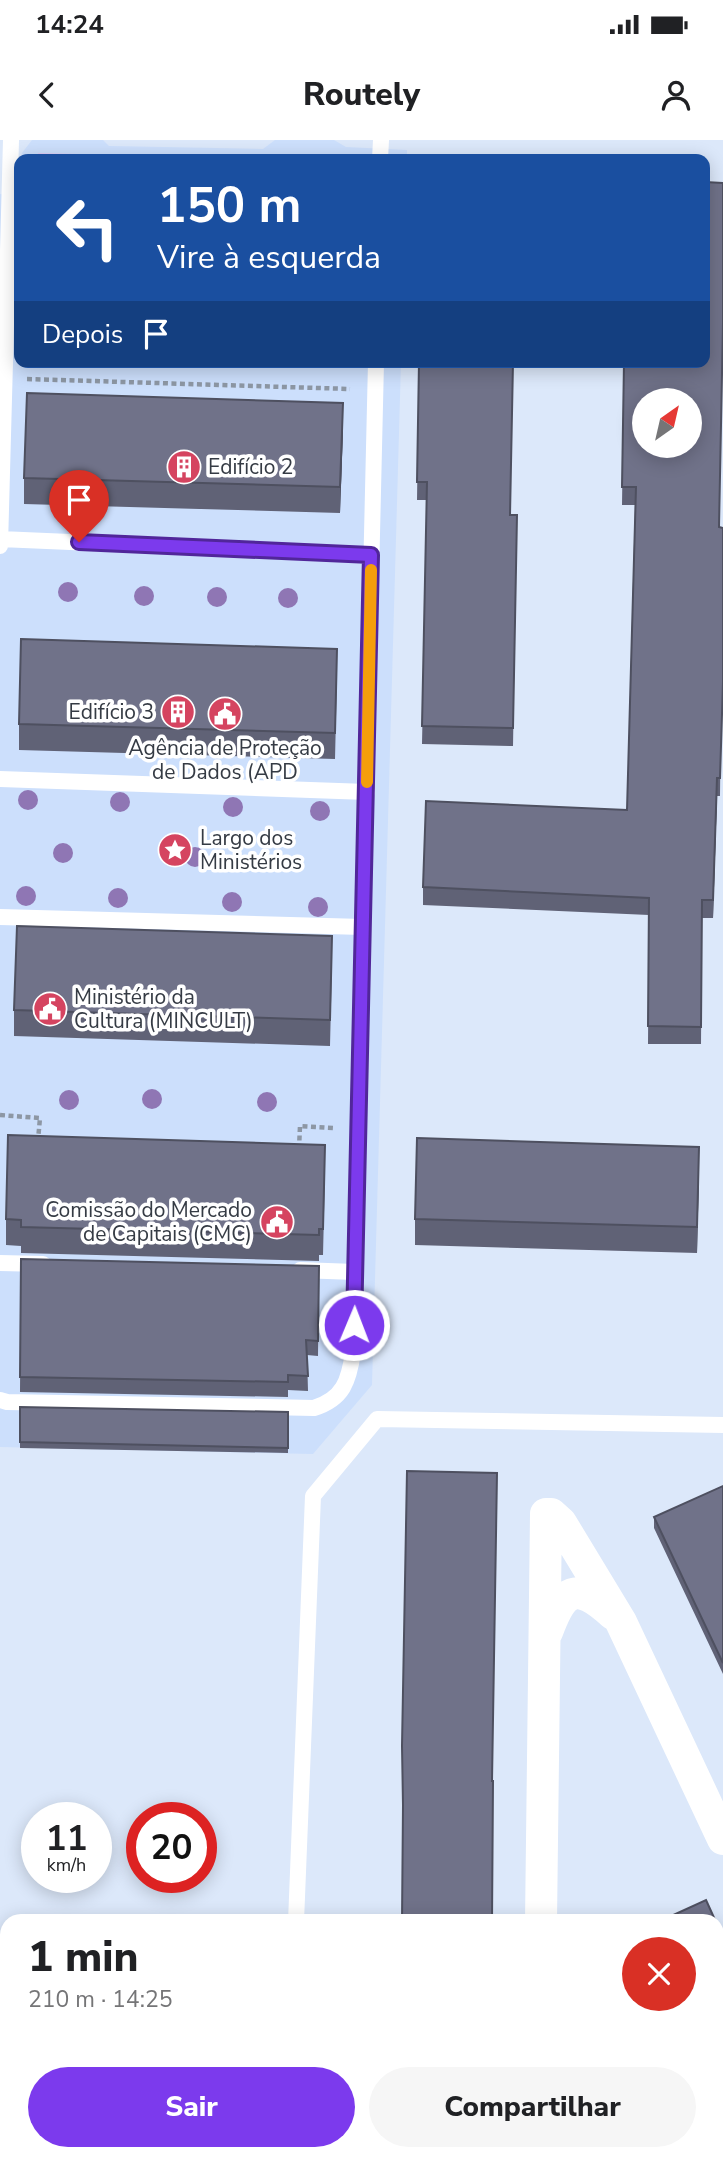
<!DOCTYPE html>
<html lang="pt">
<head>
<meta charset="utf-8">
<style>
	:root { --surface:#fff; --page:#f6f6f6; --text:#202124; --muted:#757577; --accent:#7c3aed }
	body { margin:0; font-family:"Nunito Sans",sans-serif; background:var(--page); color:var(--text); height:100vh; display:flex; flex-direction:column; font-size:26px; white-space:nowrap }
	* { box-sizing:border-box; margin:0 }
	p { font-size:23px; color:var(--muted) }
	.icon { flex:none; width:38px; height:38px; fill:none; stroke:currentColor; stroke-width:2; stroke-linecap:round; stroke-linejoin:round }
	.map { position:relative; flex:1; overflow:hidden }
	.sheet { position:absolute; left:0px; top:1774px; width:724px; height:247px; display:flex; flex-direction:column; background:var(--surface); border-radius:21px 21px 0 0; box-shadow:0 4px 18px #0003 }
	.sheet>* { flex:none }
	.hud { position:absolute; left:14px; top:14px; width:696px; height:214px; border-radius:14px; box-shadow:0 4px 18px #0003; background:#1a4fa0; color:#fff; overflow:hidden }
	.needle { width:46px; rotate:34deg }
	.buttons { position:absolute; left:632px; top:248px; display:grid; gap:14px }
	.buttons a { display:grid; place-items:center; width:70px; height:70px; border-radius:50%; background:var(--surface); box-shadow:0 4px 18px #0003; font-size:35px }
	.speed { position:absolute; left:21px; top:1662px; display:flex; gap:14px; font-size:35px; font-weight:700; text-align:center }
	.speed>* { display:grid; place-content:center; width:91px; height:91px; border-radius:50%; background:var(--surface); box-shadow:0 4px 18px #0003; line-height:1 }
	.speed small { font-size:18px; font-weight:400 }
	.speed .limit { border:10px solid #d22; background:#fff; color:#111 }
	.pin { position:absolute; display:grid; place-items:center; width:60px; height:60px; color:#fff; margin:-72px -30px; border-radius:50% 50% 50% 0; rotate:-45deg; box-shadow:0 0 7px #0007 }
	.pin .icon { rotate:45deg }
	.me { position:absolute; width:77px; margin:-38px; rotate:1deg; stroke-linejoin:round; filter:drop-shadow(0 0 5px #0008) }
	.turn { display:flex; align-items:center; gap:24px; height:147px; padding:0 28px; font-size:32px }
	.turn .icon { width:91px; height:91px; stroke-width:2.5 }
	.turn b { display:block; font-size:49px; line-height:60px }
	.then { display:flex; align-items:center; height:66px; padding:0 28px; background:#0003; gap:14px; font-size:26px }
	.round { display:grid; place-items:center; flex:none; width:74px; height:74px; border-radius:37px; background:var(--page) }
	.summary { display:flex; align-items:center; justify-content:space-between; height:119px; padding:0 28px }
	h1 { font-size:42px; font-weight:800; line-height:52px }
	.action { display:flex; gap:14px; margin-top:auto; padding:14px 28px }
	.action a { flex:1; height:80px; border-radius:42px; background:var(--accent); color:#fff; font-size:28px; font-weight:800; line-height:80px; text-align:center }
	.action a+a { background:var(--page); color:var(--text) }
	.status { display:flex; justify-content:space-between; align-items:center; height:49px; padding:0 35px; background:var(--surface); direction:ltr }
	.status svg { height:19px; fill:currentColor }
	header { display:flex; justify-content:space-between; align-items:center; height:91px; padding:0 28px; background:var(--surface); font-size:32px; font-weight:800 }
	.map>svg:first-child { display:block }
</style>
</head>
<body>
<div class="status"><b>14:24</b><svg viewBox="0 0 49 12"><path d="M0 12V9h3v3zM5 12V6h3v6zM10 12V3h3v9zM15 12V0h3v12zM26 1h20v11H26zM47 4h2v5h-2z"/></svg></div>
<header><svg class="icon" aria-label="back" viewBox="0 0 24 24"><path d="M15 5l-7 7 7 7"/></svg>Routely<svg class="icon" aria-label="person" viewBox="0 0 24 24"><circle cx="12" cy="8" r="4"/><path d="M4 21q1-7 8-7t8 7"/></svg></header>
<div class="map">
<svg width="723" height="2021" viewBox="0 0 723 2021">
	<rect width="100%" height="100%" fill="#dce8fa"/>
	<path fill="#ccdffc" d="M32 0H103L109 6 263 9 275 0H334L346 7 407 10V19H21L22 13Z
		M0 54 19 55V222H401L372 1245 313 1314 0 1307Z"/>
	<path fill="#decbf6" d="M38 13 81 14V19H38Z"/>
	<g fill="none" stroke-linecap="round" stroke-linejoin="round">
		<path stroke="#8d97a4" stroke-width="4.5" stroke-dasharray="5 3.5" stroke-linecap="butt" d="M27 239 350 249
			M0 975 40 978 38 1000
			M299 1009 300 986 334 988"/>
		<path stroke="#fff" stroke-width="16" d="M380 19 381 0
			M0 399 371 415
			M0 406 11 0
			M0 639 367 652
			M0 777 363 787
			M0 1123 43 1124
			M300 1130 355 1132
			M0 1260 7 1262 314 1268C343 1259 349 1241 353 1212L376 222
			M296 1782 313 1356 377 1279 723 1285
			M260 2021 263 2014"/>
		<path stroke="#fff" stroke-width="32" d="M547 1492C563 1449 576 1440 613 1474
			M541 1782 546 1374H551L561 1383 621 1482 723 1699
			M537 2021V2014"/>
	</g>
	<g fill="#8f76b4">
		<circle cx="68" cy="452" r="10"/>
		<circle cx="144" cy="456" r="10"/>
		<circle cx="217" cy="457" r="10"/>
		<circle cx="288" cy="458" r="10"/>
		<circle cx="28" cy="660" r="10"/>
		<circle cx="120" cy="662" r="10"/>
		<circle cx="233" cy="667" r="10"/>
		<circle cx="320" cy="671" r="10"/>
		<circle cx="63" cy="713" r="10"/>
		<circle cx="195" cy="717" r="10"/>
		<circle cx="26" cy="756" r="10"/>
		<circle cx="118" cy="758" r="10"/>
		<circle cx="232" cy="762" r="10"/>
		<circle cx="318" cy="767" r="10"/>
		<circle cx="152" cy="959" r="10"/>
		<circle cx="69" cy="960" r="10"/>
		<circle cx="267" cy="962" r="10"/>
	</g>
	<path fill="#606276" d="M419 222 510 375H517L513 606 422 604 427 360H417Z
		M624 222 719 387 723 388 720 656H717L713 778H702L701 904H648L649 775 423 765V747L627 670 635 365H622Z
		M343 289 340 373 24 364V338Z
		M337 535 335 619 19 610V584Z
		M332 822 330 906 14 896V870Z
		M325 1031 323 1115H319V1121L21 1113V1106L6 1105V1079Z
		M699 1033 697 1113 415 1105V1079Z
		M21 1119 319 1126 318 1216 307 1215 308 1251 288 1250V1257L20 1252Z
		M20 1267 288 1272V1313L20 1308Z
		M723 1346V1534L654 1388V1377Z
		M718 1786 723 1798V2021H721L718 2013Z"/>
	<path fill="#4e5060" d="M343 263V289L340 373V347Z
		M717 638V656L713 778V760Z
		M699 1007V1033L697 1113V1087Z"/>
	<path fill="#707289" stroke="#4e5060" stroke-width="2" fill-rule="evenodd" d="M705 42 723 43V183L719 387 723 388V542L720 638H717L713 760H702L701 887 648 886 649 758 423 747 426 661 627 670 636 347H622L624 222H705ZM644 261H690V306H644Z
		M419 222H513L510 375H517L513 588 422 586 427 342H417Z
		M27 253 343 263 340 347 24 338Z
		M21 499 337 509 335 593 19 584Z
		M17 786 332 796 330 880 14 870Z
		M8 995 325 1005 323 1089H319V1095L21 1087V1080L6 1079Z
		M417 998 699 1007 697 1087 415 1079Z
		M21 1119 319 1126 318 1201 306 1200 308 1236 288 1235V1242L20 1237Z
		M20 1267 288 1272V1308L20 1302Z
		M407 1331 497 1333 492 1641H493L492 1782H402L403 1665 402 1606Z
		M723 1346V1523L654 1377Z
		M706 1760 716 1782H658Z
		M718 1786 723 1798V2013L718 2002Z
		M397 2014H488L485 2015 484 2021H397Z"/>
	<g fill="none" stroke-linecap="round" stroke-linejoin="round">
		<g stroke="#51269a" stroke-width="18">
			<path id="route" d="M79 402 371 415 354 1185"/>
		</g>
		<use href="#route" stroke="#7c3aed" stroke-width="12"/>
		<path stroke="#f59e0b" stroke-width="12" d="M367 642 371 430"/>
	</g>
	<defs>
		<g id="building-disc" transform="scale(1.75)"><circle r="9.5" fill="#d54460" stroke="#fff"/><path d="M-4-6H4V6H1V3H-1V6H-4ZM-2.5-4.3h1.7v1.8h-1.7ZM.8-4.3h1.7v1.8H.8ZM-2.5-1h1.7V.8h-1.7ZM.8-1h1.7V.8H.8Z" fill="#fff"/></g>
		<g id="civic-disc" transform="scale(1.75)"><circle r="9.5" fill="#d54460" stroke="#fff"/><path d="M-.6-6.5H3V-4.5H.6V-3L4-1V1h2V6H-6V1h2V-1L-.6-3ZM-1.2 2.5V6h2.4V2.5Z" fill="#fff"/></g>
		<g id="sight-disc" transform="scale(1.75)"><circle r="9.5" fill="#d54460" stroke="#fff"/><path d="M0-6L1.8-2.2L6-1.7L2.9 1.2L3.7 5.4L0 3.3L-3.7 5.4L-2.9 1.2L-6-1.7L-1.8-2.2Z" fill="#fff"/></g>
	</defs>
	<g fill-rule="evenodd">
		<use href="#building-disc" x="184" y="327"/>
		<use href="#building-disc" x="178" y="572"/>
		<use href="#civic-disc" x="225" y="574"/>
		<use href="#sight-disc" x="175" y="710"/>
		<use href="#civic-disc" x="50" y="869"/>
		<use href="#civic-disc" x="277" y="1082"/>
	</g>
	<g text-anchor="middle" stroke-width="7" stroke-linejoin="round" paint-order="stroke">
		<g font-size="21" fill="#353b44" stroke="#fff" text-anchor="start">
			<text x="208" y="334">Edifício 2</text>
			<text x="154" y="579" text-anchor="end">Edifício 3</text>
			<text x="225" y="615" text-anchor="middle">Agência de Proteção<tspan x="225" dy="24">de Dados (APD</tspan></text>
			<text x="200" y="705">Largo dos<tspan x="200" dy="24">Ministérios</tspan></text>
			<text x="74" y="864">Ministério da<tspan x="74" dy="24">Cultura (MINCULT)</tspan></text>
			<text x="252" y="1077" text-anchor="end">Comissão do Mercado<tspan x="252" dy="24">de Capitais (CMC)</tspan></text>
		</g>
	</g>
</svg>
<div class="buttons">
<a><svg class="needle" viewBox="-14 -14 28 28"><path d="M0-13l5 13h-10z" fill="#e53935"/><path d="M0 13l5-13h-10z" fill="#757577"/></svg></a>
</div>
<div class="speed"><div>11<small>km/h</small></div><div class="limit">20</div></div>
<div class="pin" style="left:79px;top:402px;background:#d93025"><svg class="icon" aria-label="arrive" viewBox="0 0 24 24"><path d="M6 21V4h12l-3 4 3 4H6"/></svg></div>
<svg class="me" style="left:354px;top:1185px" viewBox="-20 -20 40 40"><circle r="17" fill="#7c3aed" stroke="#fff" stroke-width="3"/><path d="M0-11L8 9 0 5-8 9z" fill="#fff"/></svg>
<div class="hud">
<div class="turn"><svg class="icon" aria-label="left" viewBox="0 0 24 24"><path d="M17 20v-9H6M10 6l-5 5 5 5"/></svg><div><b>150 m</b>Vire à esquerda</div></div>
<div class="then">Depois<svg class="icon" aria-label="arrive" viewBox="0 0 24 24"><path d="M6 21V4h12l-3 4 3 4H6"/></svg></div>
</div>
<section class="sheet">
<div class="summary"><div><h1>1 min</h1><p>210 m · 14:25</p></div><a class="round" style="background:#d93025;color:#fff"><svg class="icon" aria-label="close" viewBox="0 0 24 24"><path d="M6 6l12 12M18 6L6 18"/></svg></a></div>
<div class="action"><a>Sair</a><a>Compartilhar</a></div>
</section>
</div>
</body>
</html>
